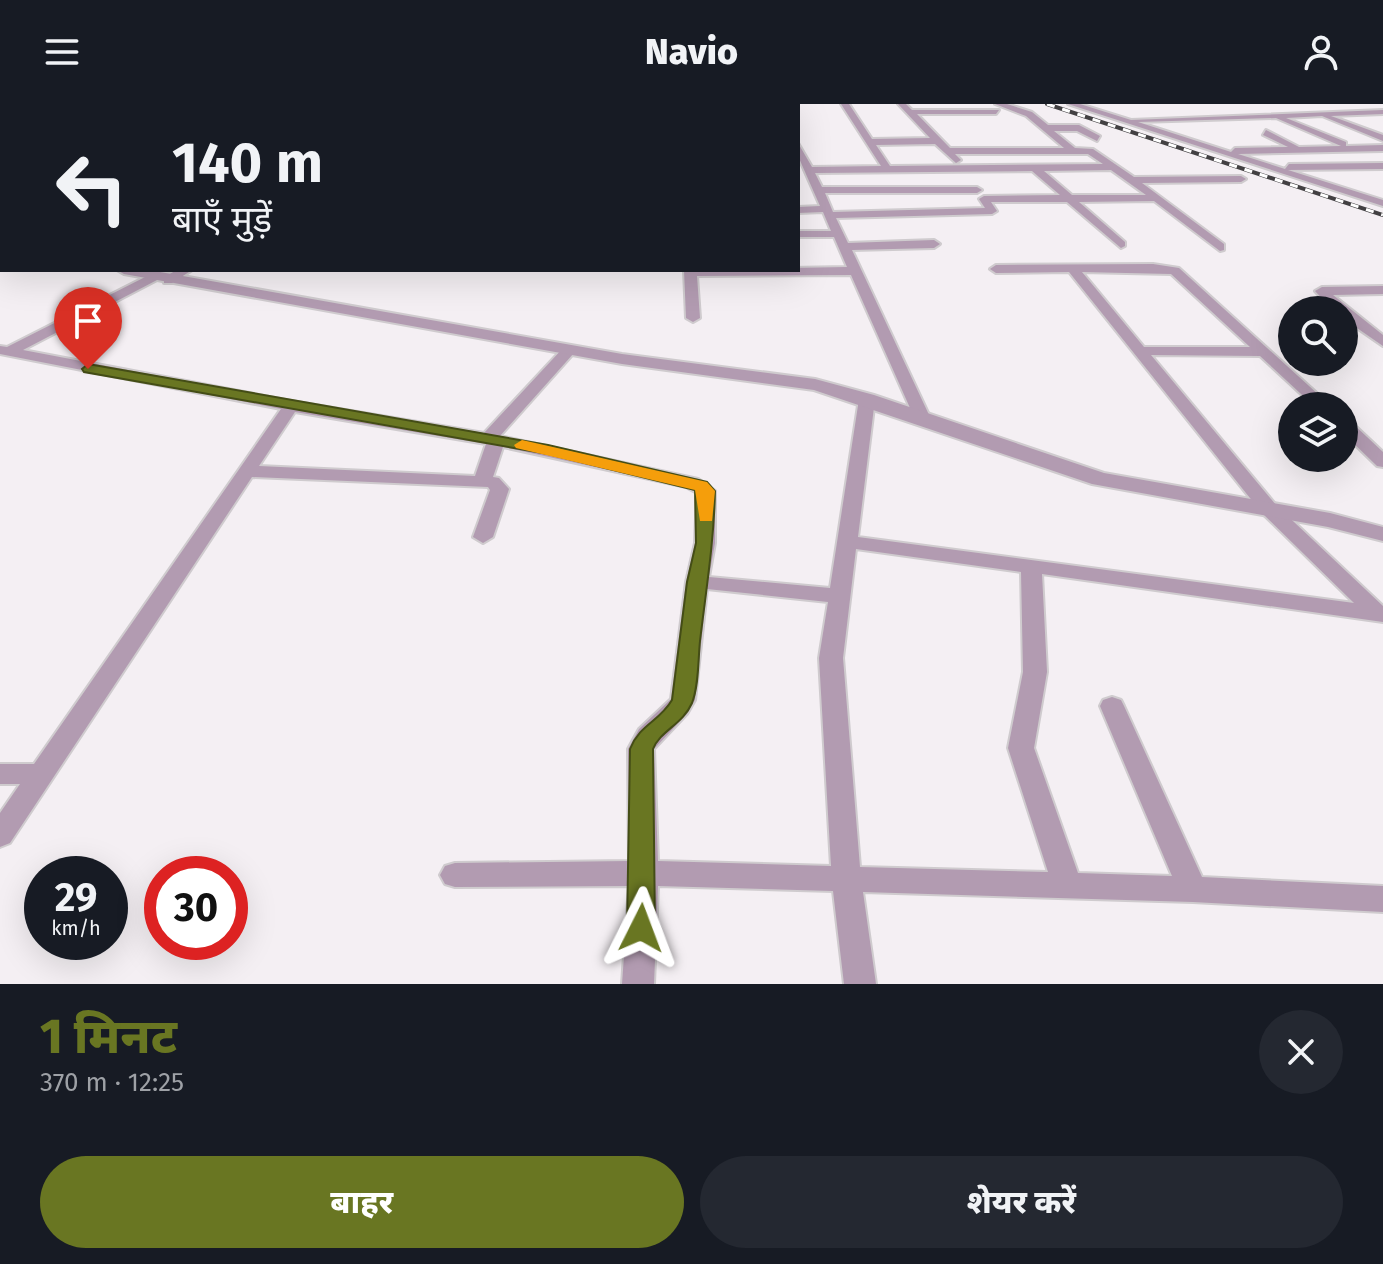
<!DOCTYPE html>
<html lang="hi">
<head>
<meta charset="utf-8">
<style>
	:root { --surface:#171b24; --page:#242831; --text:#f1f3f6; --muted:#9ea1a6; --accent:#697622 }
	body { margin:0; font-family:"Fira Sans","Noto Sans Devanagari",sans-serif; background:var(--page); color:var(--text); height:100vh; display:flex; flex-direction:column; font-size:30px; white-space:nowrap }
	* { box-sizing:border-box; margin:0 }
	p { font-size:26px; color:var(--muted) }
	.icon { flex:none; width:44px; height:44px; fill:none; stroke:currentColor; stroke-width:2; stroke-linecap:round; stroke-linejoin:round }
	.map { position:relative; height:880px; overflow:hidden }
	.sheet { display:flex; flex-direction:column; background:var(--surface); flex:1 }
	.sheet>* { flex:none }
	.banner { position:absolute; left:0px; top:0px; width:800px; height:168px; box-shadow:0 8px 32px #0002; background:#171b24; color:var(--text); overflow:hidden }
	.controls { position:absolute; left:1278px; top:192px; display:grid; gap:16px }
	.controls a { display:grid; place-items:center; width:80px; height:80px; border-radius:50%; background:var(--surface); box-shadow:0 8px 32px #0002; font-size:40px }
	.speed { position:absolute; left:24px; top:752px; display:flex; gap:16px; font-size:40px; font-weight:700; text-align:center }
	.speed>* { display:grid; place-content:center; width:104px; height:104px; border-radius:50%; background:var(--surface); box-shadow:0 8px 32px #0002; line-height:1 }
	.speed small { font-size:20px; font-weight:400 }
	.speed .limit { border:12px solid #d22; background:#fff; color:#111 }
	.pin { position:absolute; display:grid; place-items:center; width:68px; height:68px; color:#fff; margin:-82px -34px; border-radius:50% 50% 50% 0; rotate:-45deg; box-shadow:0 0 8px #0007 }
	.pin .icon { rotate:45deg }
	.me { position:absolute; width:88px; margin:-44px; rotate:3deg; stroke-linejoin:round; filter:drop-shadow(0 0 6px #0008) }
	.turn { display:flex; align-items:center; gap:28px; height:168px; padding:0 40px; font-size:36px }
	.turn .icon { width:104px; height:104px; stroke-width:2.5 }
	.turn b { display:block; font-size:56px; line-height:68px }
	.round { display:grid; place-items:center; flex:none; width:84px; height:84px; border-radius:42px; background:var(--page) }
	.overview { display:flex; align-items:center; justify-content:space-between; height:136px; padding:0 40px }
	h1 { font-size:48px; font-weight:800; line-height:60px; color:var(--accent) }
	.cta { display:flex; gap:16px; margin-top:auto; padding:16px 40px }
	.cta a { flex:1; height:92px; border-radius:48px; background:var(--accent); color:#fff; font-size:32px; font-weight:800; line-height:92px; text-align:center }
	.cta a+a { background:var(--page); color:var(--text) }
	header { display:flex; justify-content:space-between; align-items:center; height:104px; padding:0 40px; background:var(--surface); font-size:36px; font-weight:800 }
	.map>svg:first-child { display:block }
</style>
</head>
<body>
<header><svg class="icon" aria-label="menu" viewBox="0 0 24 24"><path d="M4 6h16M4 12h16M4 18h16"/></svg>Navio<svg class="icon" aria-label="person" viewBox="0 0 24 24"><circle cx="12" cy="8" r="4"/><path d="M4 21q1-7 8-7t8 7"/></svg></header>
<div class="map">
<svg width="1383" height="880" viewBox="0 0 1383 880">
	<rect width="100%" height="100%" fill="#f4eff3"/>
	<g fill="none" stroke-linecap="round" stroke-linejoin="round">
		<g stroke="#cfcbce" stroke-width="4">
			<path id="minor" d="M413 0 410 2 375 1 376 0Z
				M440 0H448L439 2Z
				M707 0H715L716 2H708Z
				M753 0H761L762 2H754Z
				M841 0H849L872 35 930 34 898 0H906L912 6H999L996 10H917L950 44H1064L1026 12 995 0H1007L1032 8 1048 21H1079L1100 32 1097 37 1077 27H1054L1075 44 1093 45 1134 73 1241 72 1246 75 1241 78 1142 79 1224 140V146L1220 147 1154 97 1079 98 1125 138V142L1121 144 1067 98H991L997 107 992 110 836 114 848 139 934 136 940 140 934 144 852 146 930 313 922 318 914 313 851 171 697 172 700 214 693 218 686 214 684 166 847 163 834 133H798V127H831L823 108 798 109V103L820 102 798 52V39L812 63 881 62ZM935 40 956 59 961 56 955 50H1088L1103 60 890 62 876 41ZM1111 66 1146 91H1072L1044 67ZM1032 67 1060 91 984 92 979 95 985 104 833 108 825 89H977L982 86 977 83H822L815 69Z
				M1068 0H1080L1131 16 1383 6V10L1331 12 1383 31V37L1322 12 1286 14 1346 38V42L1383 41V47L1238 50 1285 65 1289 60 1383 59V65L1288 66 1383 96V102ZM1276 14 1341 42 1299 43 1266 26 1263 31 1288 43 1235 44 1231 48 1138 18Z
				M0 1H5V2L0 5Z
				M2 22V28L0 29V23Z
				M0 48H2V54H0Z
				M0 79H2V85H0Z
				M1153 160 1179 164 1331 302H1314L1260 252 1151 251 1276 401 1383 502V518L1042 470 1047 568 1034 644 1078 769 1172 772 1100 602 1103 596 1112 593 1121 596 1124 602 1202 773 1383 782V808L1193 798 863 788 876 880H844L833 787 658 782 654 880H622L629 782 455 783 445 780 440 771 445 762 455 759 629 757 628 645 639 625 671 595 686 478 695 439 697 389 686 383 503 343 493 373 499 374 509 385 493 433 483 439 473 433 490 386 488 383 252 373 10 739 0 743V709L20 680H0V660H34L281 305 0 250V242L7 243 153 169 157 170V176L23 246 291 297 484 329 564 243H574V249L500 332 698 375 715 387V439L709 473 830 484 859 295 867 290 875 295 858 433 1354 499 1262 409 1069 168 996 169 990 165 996 161ZM1082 168 1171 170 1250 243H1144ZM295 308 486 340 475 372 259 362ZM856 445 1021 468 1023 568 1008 644 1048 768 860 763 843 554ZM707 485 828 498 819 554 831 762 658 757 654 645 687 610 695 596Z
				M177 166H192L172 179H164V173Z
				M1383 182V190L1333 191 1383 231V242L1344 215V206H1333L1315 187 1322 183Z
				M1344 316 1350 317 1383 348V363L1377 362 1344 330Z"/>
		</g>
		<g stroke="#cfcbce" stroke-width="4">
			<path id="tertiary" d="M0 136H2V144H0Z
				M117 166H149L622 250 815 275 874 291 1104 369 1330 409 1383 423V437L1328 423 1092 380 814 286 622 260 124 170Z"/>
		</g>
		<use href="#minor" fill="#b29bb1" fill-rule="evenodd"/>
		<use href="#tertiary" fill="#b29bb1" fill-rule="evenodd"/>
		<g stroke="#424042" stroke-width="4">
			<path id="rail" d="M1047 0 1383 111"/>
		</g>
		<use href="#rail" stroke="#fff" stroke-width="3" stroke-dasharray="8" stroke-linecap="butt"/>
	</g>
	<path fill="#697622" stroke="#444d16" stroke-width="2" d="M88 260 548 341 707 378 715 387C714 438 706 486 700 537 698 556 699 581 692 599 683 620 660 627 653 645L655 824 651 833 641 837 631 833 627 824 630 645C640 620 659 618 672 596L687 478 696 439 695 386 548 350 84 268 82 265Z"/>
	<path fill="#f59e0b" d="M522 336 707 378 715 387 712 417H700L695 386 516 344 514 341Z"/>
</svg>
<div class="controls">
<a><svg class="icon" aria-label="search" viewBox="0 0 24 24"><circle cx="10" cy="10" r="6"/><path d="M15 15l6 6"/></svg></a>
<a><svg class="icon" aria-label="layers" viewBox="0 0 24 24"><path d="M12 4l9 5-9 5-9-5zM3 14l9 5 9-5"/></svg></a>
</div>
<div class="speed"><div>29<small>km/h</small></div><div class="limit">30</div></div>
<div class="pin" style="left:88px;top:265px;background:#d93025"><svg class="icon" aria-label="arrive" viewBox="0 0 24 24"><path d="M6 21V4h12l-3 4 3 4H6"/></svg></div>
<svg class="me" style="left:641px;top:824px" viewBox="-20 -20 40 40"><path d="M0-17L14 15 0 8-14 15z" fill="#697622" stroke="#fff" stroke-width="4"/></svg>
<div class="banner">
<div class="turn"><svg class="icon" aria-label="left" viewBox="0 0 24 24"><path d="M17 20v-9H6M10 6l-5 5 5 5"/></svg><div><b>140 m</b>बाएँ मुड़ें</div></div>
</div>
</div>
<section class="sheet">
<div class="overview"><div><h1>1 मिनट</h1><p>370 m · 12:25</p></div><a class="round"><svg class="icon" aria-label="close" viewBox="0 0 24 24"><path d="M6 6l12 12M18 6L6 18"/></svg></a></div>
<div class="cta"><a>बाहर</a><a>शेयर करें</a></div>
</section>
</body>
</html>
